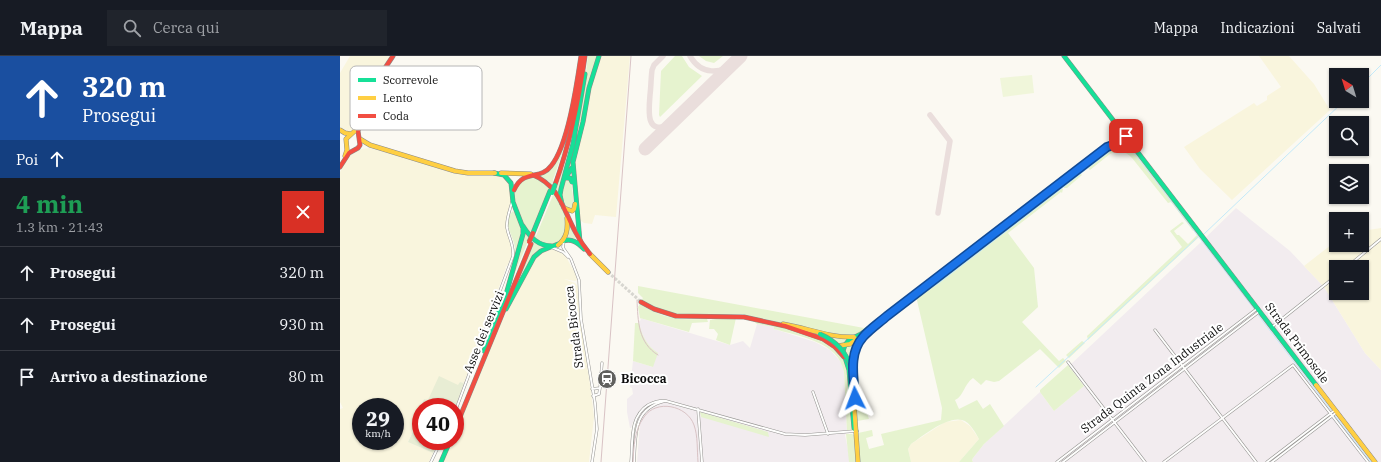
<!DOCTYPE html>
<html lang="it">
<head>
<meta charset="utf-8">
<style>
	:root { --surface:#171b24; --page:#20242c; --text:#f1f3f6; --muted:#9ea1a6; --line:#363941 }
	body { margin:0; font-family:"IBM Plex Serif",serif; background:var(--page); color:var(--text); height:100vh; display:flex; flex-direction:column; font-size:15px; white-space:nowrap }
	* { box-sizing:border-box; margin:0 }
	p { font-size:13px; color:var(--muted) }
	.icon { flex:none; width:22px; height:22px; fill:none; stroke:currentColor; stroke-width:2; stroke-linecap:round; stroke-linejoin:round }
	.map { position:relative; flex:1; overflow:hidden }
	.panel { display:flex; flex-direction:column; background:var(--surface); width:340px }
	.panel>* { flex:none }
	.hud { background:#1a4fa0; color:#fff; overflow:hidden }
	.needle { width:26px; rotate:322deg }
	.fabs { position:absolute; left:989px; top:12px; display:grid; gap:8px }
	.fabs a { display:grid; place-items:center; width:40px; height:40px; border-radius:0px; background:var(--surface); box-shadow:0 1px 3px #0004; font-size:20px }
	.speed { position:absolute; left:12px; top:342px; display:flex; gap:8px; font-size:20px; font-weight:700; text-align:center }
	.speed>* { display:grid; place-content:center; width:52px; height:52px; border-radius:50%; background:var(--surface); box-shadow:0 1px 3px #0004; line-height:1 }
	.speed small { font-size:10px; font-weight:400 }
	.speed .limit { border:6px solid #d22; background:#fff; color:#111 }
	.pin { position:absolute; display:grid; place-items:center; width:34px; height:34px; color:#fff; margin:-17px; border-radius:8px; box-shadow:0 2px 6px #0006 }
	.me { position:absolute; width:44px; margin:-22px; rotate:357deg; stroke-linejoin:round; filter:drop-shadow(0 0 3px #0008) }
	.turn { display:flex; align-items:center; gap:14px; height:84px; padding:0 16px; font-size:18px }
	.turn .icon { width:52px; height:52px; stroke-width:2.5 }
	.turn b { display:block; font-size:28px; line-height:34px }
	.then { display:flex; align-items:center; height:38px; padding:0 16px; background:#0003; gap:8px; font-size:15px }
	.round { display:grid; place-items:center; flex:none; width:42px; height:42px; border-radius:0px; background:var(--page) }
	.overview { display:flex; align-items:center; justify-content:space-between; height:68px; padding:0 16px }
	h1 { font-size:24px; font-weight:700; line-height:30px; color:#1e9e55 }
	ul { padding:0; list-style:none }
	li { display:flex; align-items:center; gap:12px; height:52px; padding:0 16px; border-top:1px solid var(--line) }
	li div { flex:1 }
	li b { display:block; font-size:15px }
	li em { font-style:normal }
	header { display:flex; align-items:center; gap:24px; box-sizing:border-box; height:56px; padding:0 20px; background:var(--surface); border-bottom:1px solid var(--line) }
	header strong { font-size:19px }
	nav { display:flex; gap:22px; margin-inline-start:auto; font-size:14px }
	.search { width:280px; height:36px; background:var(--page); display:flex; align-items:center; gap:10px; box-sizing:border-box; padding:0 14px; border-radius:0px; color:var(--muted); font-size:15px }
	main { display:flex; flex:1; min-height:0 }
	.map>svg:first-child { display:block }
</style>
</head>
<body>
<header>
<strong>Mappa</strong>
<div class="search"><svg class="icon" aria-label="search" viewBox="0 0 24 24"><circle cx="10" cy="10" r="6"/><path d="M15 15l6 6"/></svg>Cerca qui</div>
<nav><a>Mappa</a><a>Indicazioni</a><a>Salvati</a></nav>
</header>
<main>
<section class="panel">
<div class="hud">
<div class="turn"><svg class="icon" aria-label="ahead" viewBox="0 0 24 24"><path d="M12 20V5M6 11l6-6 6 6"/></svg><div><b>320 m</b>Prosegui</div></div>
<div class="then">Poi<svg class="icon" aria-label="ahead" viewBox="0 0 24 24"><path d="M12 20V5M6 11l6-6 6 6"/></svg></div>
</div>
<div class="overview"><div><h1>4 min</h1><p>1.3 km · 21:43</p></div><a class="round" style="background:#d93025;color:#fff"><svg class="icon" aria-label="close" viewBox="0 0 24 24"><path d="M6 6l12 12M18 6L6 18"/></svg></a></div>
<ul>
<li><svg class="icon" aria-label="ahead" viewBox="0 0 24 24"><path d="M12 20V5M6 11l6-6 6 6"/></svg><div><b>Prosegui</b></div><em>320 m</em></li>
<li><svg class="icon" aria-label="ahead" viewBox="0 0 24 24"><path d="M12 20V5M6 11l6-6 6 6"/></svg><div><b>Prosegui</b></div><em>930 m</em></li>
<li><svg class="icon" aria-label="arrive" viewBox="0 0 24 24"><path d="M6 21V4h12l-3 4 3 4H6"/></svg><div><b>Arrivo a destinazione</b></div><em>80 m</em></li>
</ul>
</section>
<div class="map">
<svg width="1041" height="406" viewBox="0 0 1041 406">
	<rect width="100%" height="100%" fill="#fbf9f2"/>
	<path fill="#f2ecef" d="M896 152 950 195 984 231 1025 297 1041 314V406H633L632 404 633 402 644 388 700 336 714 355 744 330 729 310 860 187Z
		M300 262 390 289 403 285 410 292 417 268 434 271V273L475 286 490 294 502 307 504 316 507 375 505 379 509 399V406H297L300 367 293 366 291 372H290L287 356V343L293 338 292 332 290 331 293 305 313 311 312 293 306 286 301 276 299 267V265L301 264Z"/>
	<path fill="#f9f5dd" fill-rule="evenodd" d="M10 0H50L37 20 22 59 13 74 10 76 0 71V17Z
		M261 0H290L276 161 255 159 252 168 244 167 240 164 237 145 234 106 245 62 249 39Z
		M919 0H949L974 28 990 54 892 144 860 113 844 91 914 47 917 50 927 44V40L941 31Z
		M30 92 70 103 117 118 152 119 164 121 171 130V145L166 166 167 175 172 194 171 202 167 210 165 211 166 212 124 327 120 326 119 329 87 344 84 343 77 359 80 360 68 386 93 397 89 406H0V353L3 352 0 346V116L7 103 11 99 21 93ZM21 351H55V385H21Z
		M1041 172V314L1025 297 984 231 964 210 996 185V189H1022V175ZM996 211H1022V237H996Z
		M210 194H216L225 199 235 217 237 224 235 225 224 223 235 227 238 230 240 263 251 335 254 361 249 406H103L112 385H115V377L158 273 175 239 196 200 204 195Z
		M621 364 630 370 639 383 619 406H571L568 393 571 388 605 366Z"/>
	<path fill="#e6f3cf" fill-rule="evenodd" d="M248 0H258L248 30 242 68 230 113 225 120C237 81 243 41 248 0Z
		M335 0H342L349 11 362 20 320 61 319 59 321 15Z
		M359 0H383L374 7 366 5Z
		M233 53 223 95 213 124 217 130 226 104 237 66 226 112 219 131V140L209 125 197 119 203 118 215 107Z
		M780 89 790 91 795 95 855 174 853 175 831 146 828 147 792 102C786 95 778 95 770 98L750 114 747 111 748 109 769 93Z
		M739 116 742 119 727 132H724L723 128Z
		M189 120C209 120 229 154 226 173 226 178 223 183 219 186 194 204 161 140 181 124 183 123 187 122 189 120ZM209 134 213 139 196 180 192 176Z
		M227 123 231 124 234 149 232 153H226L221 138 225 124Z
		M720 131 723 133 722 137 721 136 668 177 694 212 698 251 682 266 719 305 723 302 726 305 719 312 700 293 659 325 654 326 646 324 641 329 633 322C624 328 624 340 615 344L619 353 637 344 643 353 650 348 664 370 644 388 633 402 632 404 633 406H619L639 383C635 376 630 366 622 364 607 360 583 380 571 388L568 393 571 406H520L518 377 532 374 533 380 526 382 529 393 544 389 541 378 601 364 602 352 576 240Z
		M173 155C188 172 178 192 172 211L171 210C173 204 175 197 175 191 173 179 161 165 173 155Z
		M842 166 844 167 834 175 837 179H839L848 188 858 178 860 180 748 284 747 280 842 191 830 175Z
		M229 169 236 181 235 184 226 182Z
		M184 173C189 182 195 190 206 191L196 197 190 204 173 238 192 190 188 185 170 229 183 184Z
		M298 230 524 272 545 258 517 279 501 280 402 258 345 260 327 257 301 245 303 242 298 237Z
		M300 248C324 263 338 264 367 263L368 266 352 267 349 276 300 262 298 251Z
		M383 262H396L390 289 376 284 378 278 374 273H369L370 264Z
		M413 265C441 271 497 278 507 309 510 319 509 330 510 340 511 351 514 363 512 374L507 375 504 316C499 286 459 280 434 273V271L417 268Z
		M295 267H299C302 280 307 290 318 297L313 311 293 305Z
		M463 275 479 279 512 282 505 288 498 289Z
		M531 275C509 302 519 325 526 357H527L529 363 517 365C516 348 511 306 517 292 519 285 526 279 531 275Z
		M522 281 514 295 512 312 510 303 504 293 506 289Z
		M742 285 745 287 729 302 726 299Z
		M728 309 744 330 714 355 700 336V334Z
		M360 356 428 376 429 381 361 361Z
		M506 378H512L514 379 516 406H509Z"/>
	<path fill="#e8edd4" d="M99 320 118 329 120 326 124 327 115 352V351H81V385H99L93 397 68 386 80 361 77 359 84 343 88 344Z"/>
	<path fill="#f0f6da" d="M692 19 694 37 663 41 660 22Z"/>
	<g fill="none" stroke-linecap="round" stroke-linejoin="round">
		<path stroke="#c4eaf9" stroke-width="1" d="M1022 28 1041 9
			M863 179 1004 45
			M582 237 599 227 770 95C779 89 787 91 795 98L914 253
			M918 259 991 354
			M696 331 858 181
			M995 360 1031 406"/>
		<path stroke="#eadedc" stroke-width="5.5" d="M323 0 314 9 312 14C311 22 311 31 310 39 309 54 305 79 329 69
			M350 0C361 19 381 19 396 5
			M590 59 610 85 598 157"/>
		<path stroke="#eadedc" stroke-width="13" d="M305 93 401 0"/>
		<path stroke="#d7d6d0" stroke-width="3" stroke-dasharray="3 1.5" stroke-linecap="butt" d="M268 216 301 246"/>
		<g stroke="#949390" stroke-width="3">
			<path id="street" d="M224 185 223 191 224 193 231 203 239 224 241 263 255 347 257 373 252 406
				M211 191 223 196 228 201
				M1007 211 1041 183
				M932 271 996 220
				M815 274 916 406
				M728 306 805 406
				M260 332 262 307
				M252 333 260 332 259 338 253 340
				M473 336 488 378
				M358 353 362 406
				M115 356 173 200C174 188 169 183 167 172 166 163 170 154 172 146
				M91 406 101 385
				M291 406C293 386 289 361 308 349 314 346 319 344 326 345L445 378 465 379 516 375
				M294 406C296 379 292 353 325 345
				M717 406 918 252
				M723 406 920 255
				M824 406 953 309 1028 406
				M927 406 995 354
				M932 406 997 356"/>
		</g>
		<g stroke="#8b8a87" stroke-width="5">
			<path id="fast" d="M724 0 976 329
				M778 88 787 89 794 94
				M767 90 781 86 786 80
				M225 122H230L232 126
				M225 122 232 112
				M222 148 220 139 221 133 233 88 245 18
				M183 170C190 181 198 190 212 190
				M193 177 210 135
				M223 185C232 182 238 187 244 193
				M240 186 233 106 243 66 249 32 259 0
				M166 253 194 201 201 195 218 188
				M144 295 150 276 167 235 183 178V172L173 146 171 127 164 119 154 117
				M515 350C515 327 507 301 523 281 528 275 536 270 542 265
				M516 375 514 372 509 314 503 295 505 289 509 284 521 278 553 255 703 139
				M101 406 110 385"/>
		</g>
		<g stroke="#8b8a87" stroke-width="5">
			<path id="slow" d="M0 74 5 77 11 78
				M20 83 30 89 115 115 128 117H155
				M5 100 7 94 6 83 18 72
				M161 117 191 118
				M224 152 232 155 234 153 235 148
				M218 189C227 182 228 173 227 162
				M250 198 268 216
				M443 268C467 272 490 282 514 281
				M498 290 510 288 523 279
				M976 329 1035 406
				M514 348 518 406"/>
		</g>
		<g stroke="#8b8a87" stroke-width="5">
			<path id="jam" d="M0 111 9 97 18 92 20 89 18 75 27 50 37 24 53 0
				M193 119C220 130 223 154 236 177 240 185 245 192 250 198
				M215 129C230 87 239 44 245 0
				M174 134C184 112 200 125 211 110 228 90 237 27 241 0
				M703 139 776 83 786 80
				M301 246 314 253 336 260 404 261 445 270 483 283 495 291 504 301
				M115 373 191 188"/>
		</g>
		<use href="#street" stroke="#fefefd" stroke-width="2"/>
		<use href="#fast" stroke="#16e098" stroke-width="4"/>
		<use href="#slow" stroke="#ffcf43" stroke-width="4"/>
		<use href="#jam" stroke="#f24e42" stroke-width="4"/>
		<path stroke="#d9c3c5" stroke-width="1" d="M297 244C298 265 298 287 318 299
			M261 406 291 0
			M293 406C294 390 294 375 304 361 316 343 347 349 354 369 358 380 357 394 358 406"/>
		<g stroke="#8b8a87" stroke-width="5" stroke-linecap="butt">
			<path id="fast-bridge" d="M212 137 215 129
				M480 278C497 285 507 297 512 314"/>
		</g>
		<g stroke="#8b8a87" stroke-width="5" stroke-linecap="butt">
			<path id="jam-bridge" d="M189 186 193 177"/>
		</g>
		<use href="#fast-bridge" stroke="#16e098" stroke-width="4"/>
		<use href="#jam-bridge" stroke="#f24e42" stroke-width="4"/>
	</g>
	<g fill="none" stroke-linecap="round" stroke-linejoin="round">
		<g stroke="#114b97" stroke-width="10">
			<path id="route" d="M515 342C514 322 508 298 523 281 530 273 539 267 547 260L767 91 782 86 786 80"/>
		</g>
		<use href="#route" stroke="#1a73e8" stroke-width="7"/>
	</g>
	<defs>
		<g id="station-disc" transform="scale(1)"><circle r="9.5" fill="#60605d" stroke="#fff"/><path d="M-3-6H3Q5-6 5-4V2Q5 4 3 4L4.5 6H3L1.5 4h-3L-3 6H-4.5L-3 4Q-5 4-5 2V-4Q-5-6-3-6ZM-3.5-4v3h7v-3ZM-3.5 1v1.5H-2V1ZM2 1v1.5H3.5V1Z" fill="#fff"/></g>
	</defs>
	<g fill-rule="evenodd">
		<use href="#station-disc" x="267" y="323"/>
	</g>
	<g text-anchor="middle" stroke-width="4" stroke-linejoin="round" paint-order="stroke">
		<g font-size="12" fill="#0d0d0d" stroke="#fff">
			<text transform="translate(234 271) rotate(-97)" y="4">Strada Bicocca</text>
			<text transform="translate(144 276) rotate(-68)" y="4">Asse dei servizi</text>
			<text transform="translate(957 287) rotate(53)" y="4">Strada Primosole</text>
			<text transform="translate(812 322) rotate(-37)" y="4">Strada Quinta Zona Industriale</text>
		</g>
		<g font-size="12" font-weight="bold" fill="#0d0d0d" stroke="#fff" text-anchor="start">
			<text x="281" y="327">Bicocca</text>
		</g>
	</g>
	<rect x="10" y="10" width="132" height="64" rx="6" fill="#fff" stroke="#b6b6b6" stroke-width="1"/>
	<rect x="18" y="22" width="18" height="4" fill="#16e098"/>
	<rect x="18" y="40" width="18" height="4" fill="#ffcf43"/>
	<rect x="18" y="58" width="18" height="4" fill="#f24e42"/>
	<g font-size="11" fill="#0d0d0d">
		<text x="43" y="28">Scorrevole</text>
		<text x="43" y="46">Lento</text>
		<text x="43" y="64">Coda</text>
	</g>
</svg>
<div class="fabs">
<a><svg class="needle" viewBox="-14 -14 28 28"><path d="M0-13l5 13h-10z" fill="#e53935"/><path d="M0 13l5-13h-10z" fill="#9ea1a6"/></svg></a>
<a><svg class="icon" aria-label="search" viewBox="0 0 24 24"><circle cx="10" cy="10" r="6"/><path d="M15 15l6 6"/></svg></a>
<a><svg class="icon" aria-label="layers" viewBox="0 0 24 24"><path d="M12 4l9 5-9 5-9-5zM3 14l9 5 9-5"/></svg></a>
<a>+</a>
<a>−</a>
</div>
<div class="speed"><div>29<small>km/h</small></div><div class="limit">40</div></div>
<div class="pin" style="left:786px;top:80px;background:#d93025"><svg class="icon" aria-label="arrive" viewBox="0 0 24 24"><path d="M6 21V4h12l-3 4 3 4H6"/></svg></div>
<svg class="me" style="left:515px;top:342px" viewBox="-20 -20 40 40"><path d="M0-17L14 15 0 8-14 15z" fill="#1a73e8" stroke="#fff" stroke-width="4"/></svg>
</div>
</main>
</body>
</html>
